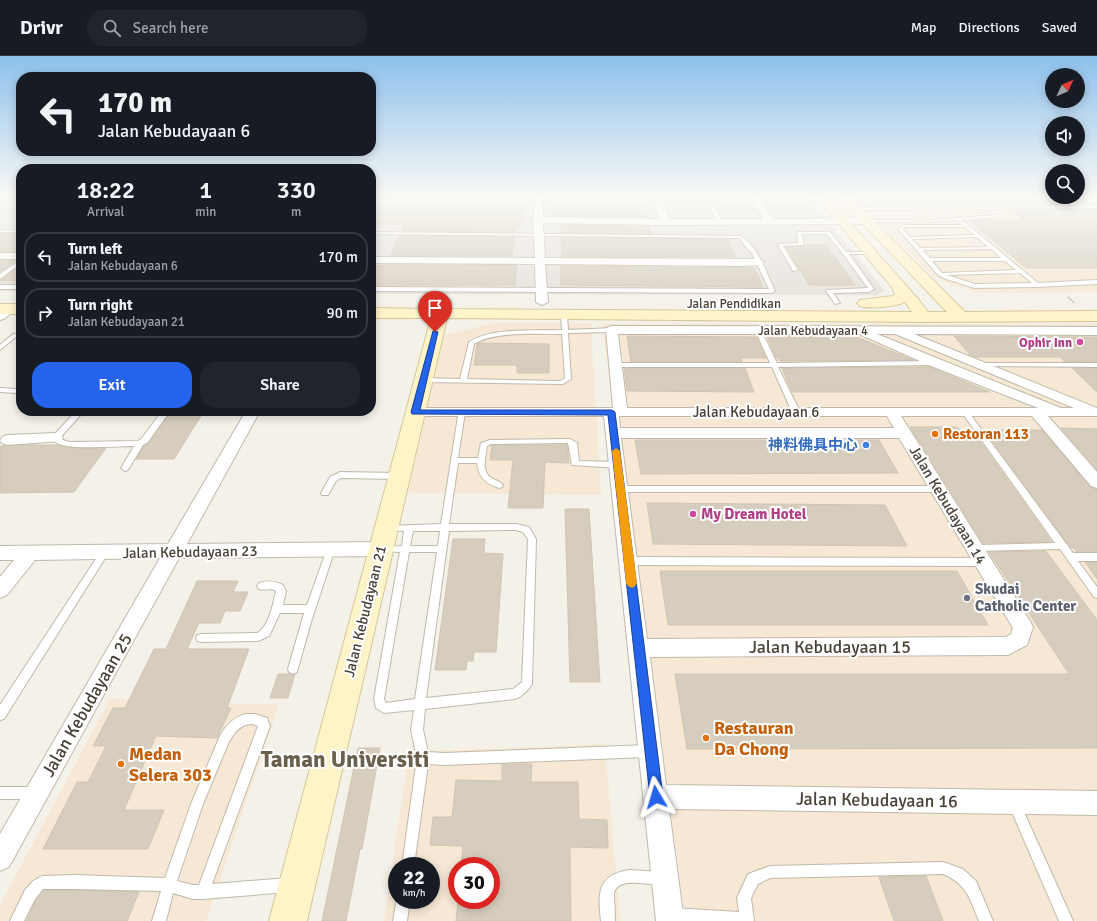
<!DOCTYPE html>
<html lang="en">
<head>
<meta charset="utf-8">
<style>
	:root { --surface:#171b24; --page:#20242c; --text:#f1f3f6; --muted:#9ea1a6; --line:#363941; --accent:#2563eb }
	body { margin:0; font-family:Signika,"Noto Sans SC",sans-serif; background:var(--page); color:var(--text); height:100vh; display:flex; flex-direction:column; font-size:15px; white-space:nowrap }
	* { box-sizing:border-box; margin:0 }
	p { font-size:13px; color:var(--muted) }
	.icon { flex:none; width:22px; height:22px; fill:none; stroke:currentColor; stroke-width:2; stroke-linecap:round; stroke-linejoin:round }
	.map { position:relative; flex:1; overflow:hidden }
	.details { position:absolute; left:16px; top:108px; width:360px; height:252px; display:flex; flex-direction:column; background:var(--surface); border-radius:16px; box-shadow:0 2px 10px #0003 }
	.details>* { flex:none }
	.top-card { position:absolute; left:16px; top:16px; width:360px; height:84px; border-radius:16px; box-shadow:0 2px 10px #0003; background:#171b24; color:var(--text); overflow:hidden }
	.needle { width:26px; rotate:46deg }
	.controls { position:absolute; left:1045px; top:12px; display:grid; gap:8px }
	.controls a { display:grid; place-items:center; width:40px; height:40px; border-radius:50%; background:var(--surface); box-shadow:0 2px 10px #0003; font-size:20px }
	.speed { position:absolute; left:388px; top:801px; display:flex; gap:8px; font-size:20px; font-weight:700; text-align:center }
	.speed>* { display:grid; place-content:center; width:52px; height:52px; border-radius:50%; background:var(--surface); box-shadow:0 2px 10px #0003; line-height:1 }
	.speed small { font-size:10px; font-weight:400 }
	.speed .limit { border:6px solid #d22; background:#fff; color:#111 }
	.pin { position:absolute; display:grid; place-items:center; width:34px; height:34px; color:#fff; margin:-41px -17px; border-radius:50% 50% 50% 0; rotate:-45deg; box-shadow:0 0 4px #0007 }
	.pin .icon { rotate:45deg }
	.me { position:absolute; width:44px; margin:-22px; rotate:353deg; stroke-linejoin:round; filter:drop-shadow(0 0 3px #0008) }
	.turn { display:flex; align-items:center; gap:14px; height:84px; padding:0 16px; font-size:18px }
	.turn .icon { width:52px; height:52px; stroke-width:2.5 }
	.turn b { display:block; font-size:28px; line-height:34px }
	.eta { display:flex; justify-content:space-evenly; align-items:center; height:68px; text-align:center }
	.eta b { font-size:24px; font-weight:600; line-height:28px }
	.cta { display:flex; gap:8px; margin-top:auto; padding:8px 16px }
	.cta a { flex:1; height:46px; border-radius:16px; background:var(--accent); color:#fff; font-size:16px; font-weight:600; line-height:46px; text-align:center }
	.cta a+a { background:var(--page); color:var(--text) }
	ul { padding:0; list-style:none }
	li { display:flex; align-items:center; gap:12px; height:50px; margin:0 8px 6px; padding:0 8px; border:2px solid var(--line); border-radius:16px }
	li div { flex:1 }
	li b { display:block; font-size:15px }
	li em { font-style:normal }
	header { display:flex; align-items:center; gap:24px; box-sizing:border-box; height:56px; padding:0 20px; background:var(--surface); border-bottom:1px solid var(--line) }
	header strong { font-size:19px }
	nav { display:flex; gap:22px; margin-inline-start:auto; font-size:14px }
	.search { width:280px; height:36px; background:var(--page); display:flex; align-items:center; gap:10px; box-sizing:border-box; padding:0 14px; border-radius:16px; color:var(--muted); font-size:15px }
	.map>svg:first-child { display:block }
</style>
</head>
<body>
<header>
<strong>Drivr</strong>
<div class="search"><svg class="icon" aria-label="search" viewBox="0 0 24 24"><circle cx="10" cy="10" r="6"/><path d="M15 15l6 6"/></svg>Search here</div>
<nav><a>Map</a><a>Directions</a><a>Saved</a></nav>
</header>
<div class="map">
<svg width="1097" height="865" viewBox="0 0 1097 865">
	<rect width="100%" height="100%" fill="#f4f1e9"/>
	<path fill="#f6e8d4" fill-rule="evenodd" d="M1097 150V236L980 237 954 230 934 221 864 152Z
		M492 267H591L601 439 408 437 443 280Z
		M602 268H1097V865H686Z
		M110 643 279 649 206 865H0V849Z
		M605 688 620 865H384L409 696ZM397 810H431V844H397ZM457 810H491V844H457Z"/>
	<path fill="#e4e0da" d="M0 140H21V235H0Z
		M371 140H808L885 235 878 239 371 238Z"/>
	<path fill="#cfe9b1" d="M865 140H1052L1067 149H873Z"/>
	<path fill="#d6cdbe" stroke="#d1c5b1" d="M553 140H640L647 161 554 160Z
		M710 140H749L757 156H718Z
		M760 140H796L808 156H769Z
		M371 149 524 150 522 169H515V176L401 175 404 168H371Z
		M1011 154H1097V212H1026L969 165 1024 163Z
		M561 169 649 170 652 178 561 177Z
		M0 178H21V196H0Z
		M399 180 514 181 512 200H391Z
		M561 182 728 183 735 201H562Z
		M805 189H826L855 229H809L786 191 804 190Z
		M0 204H16L0 216Z
		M21 209V225L1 224Z
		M387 209H517L515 229H371V210Z
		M561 210 754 212 763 231 561 229Z
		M627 280 756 281 766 302H741L742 306H631Z
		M767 280H854L913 304 780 305 778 302H776Z
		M954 280 1097 281V306H1065L1060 301H975L970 299Z
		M479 287 549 288V317H517V309H474L477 288Z
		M929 311 990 336H792L782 312Z
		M624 312H745L754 336 627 335Z
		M1072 312H1097V336Z
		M171 355H204L174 403H136L144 390 149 387Z
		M910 371H957L960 374H972L1052 486 983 487Z
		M1061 372 1097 373V414Z
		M984 374H1042L1090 431 1097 433V496H1077L1074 492H1071Z
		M635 384H879L898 417 641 418Z
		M22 389H58L74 392H106L74 436 0 437V390Z
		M492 389H567L569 407 545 406 543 452H508L513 404H490Z
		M647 447 885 449 907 490 653 488Z
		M565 453H589L600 626H570Z
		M453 483H485L484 497 503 498 496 596H474L473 605H467L466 614H435Z
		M1046 495 1097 564V692L687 693 675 618H1069L989 496Z
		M1085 506H1097V523Z
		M660 515H957L988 569H668Z
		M197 525H238L233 536H248L240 555H225L220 567H199L187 593H249L227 652H231L217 682 156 680 124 754H164L148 793H43L77 726H88L106 690H93L113 652H125L154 593H166Z
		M278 618H295L288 642H270Z
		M358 692H380L362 793H360L346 865H322Z
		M502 708H532L531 726H578L579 763 607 764 608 792 570 791 571 865H456L458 844H491V810H461L463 790 430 789 433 761H452L456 724 502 725Z
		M926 820 943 865H894L879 821Z
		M44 834H75L139 836 127 865H26L36 844Z"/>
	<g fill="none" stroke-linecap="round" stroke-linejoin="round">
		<g stroke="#c0b9ab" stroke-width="2">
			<path id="lane" d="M704 140H708L722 165V166L718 165Z
				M854 140 860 141 857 145 845 147V145L853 143 855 141Z
				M1097 150V152L853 154 851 153 853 152Z
				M997 159H999V161L962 164 1038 227 1097 224V228L1037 231 975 232 946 223 938 219 898 173 905 169H962L957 164 931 166 929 165 931 164ZM906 171H965L974 179 910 181 903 173ZM977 181 988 191 920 192 912 183ZM991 193 1001 202H930L923 194ZM932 205H1005L1016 214 942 217ZM1020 217 1032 227 975 228 947 219Z
				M865 164H910L912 165 910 166H863V165Z
				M0 174H21V176H0Z
				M371 176 740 180C757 188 767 218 775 235L772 237 371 235V231L769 233 753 199 739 182 371 178Z
				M797 176H830L846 196H872V198H849L874 233 869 236 833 237 840 247 835 248 826 235 827 234 868 232 843 198 827 178H802L804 189 783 190 798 214 793 215 778 189 780 188 799 187Z
				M21 203V207L0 223V218Z
				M0 229H21V233H0Z
				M564 257 567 259 568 274 612 272 615 274 612 276 568 277 571 323 563 328 423 326 420 324 423 322 460 323 469 286C493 271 534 275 562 274L561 259ZM562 278 565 322 560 325 467 323 474 288C495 275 537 278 562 278Z
				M758 272 761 274 777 307 935 305 938 307 935 309 778 311 800 356 796 358 792 356 772 311H615L612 309 615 307H770L755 274Z
				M21 276V280L16 281 0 294V289L12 279Z
				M981 307H1097V311L979 310V308Z
				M21 331V336L17 337 0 336V332L16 333Z
				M459 354H461L465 356 458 402H478L481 387 490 384 570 383 577 387 579 405 618 406 622 409 618 412 572 409 568 387 491 388 487 390C486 399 481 414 490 421 494 424 500 425 503 429L502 431 499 432C486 428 478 421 477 407H458L449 468H516L529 471 536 483 532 628C529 634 521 641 515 643L425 653 423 674 428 696 444 697 648 689 652 691 654 695 652 699 648 701 444 709 428 708 414 810H402L417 702 411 674 414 654 384 657 376 652 374 643 400 496 381 495 380 493 381 491 402 490 404 475 386 474 385 472 386 470 441 468ZM516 474 523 476 528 483 522 626 513 633 426 642 449 475ZM413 475H440L438 490H410ZM409 496H437L415 643 386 647 384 643Z
				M963 354H967L1073 497H1097V505H1078L1097 531V542L1094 541 1060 493 975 495 972 494 971 492 972 490 975 489 1055 487 963 358 961 356Z
				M76 355H84L60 382 63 384 70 386 138 385 142 382 162 355H170L148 386 143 389 128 414 125 415 121 412 134 390C117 390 73 394 59 388 56 387 54 384 52 382L53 380Z
				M340 416 398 417 402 420 398 423 341 422 336 425 328 439H322L321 437 330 421Z
				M620 430H939L943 433 939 436H620L616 433Z
				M331 490 334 491 335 493 311 566 297 616 293 618 289 616 288 613 304 557H280L269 580 258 585 201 586 197 585 196 582 197 579 201 578 257 577C269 571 273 548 276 535 271 531 265 535 259 533L257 530 259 527C268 524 275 525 283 529L286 535 283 549H307L327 493 328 491Z
				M104 493 107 495 108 497 107 499 4 663 0 664V649L101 495Z
				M629 501 983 502 986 503 987 506 986 509 983 510 629 509 626 508 625 505 626 502Z
				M245 658H255L267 662 270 670 212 828 288 822 293 824 295 829 293 834 288 836 203 843H193L173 837 166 865H152L161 835 75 833H43L35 843 24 865H10L25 834 33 825 42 820 75 819 165 822 191 748 220 680C226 669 233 662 245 658ZM252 668 258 670 199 829H193L177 825 203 748 228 688C233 678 240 668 252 668Z
				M0 731H34L38 733 40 737 38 741 34 743H0Z
				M1015 743 1019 745 1073 865H1059L1009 749 1011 745Z
				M943 806 963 813 976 825 993 865H979C970 843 967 828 943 818L770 822 758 828 751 842 754 865H671L668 864 666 859 668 854 673 852 739 856 737 842 748 818 770 810Z
				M629 814 661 816 666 817 667 822 666 827C652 832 619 818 614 837L615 865H601C598 837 597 819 629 814Z
				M397 842V844H410L407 865H393Z"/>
		</g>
		<g stroke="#c0b9ab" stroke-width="2">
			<path id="street" d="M0 140H10L0 147Z
				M510 140H543V161L659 163 652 140H660L669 163H763L750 140H758L772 163 865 162 870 165 865 168 665 169 543 167 545 202 759 203 764 206 759 209 744 210 545 208 548 246 542 249 536 246 535 208 371 207V201L535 202 533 164 535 143H514Z
				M1062 141H1097V147H1080L1063 143Z
				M0 197H21V203H0Z
				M10 250 14 251 16 253 4 263 0 264V255Z
				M612 270 1097 271V279L914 278 1097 352V360H1048L1097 416V432L1091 430 1032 360H901L1030 565 1033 571 1027 589 1008 599 650 601 666 729 1097 735V759L669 753 684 865H656L604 360H415L410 359 408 356 410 353 415 352H613L606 274 608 271ZM618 278H859L931 310 1038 352H627ZM877 278H895L1074 352H1061ZM619 360H887L894 372H620ZM621 382H899L1013 572 1011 578 1006 581 647 583Z
				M246 355H260L187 488 381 486 387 488 390 493 387 498 381 500 179 502 9 811 0 815V778L160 502 35 504 7 539 0 542V521L14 504H0V490L168 488Z
				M56 377 61 379 63 382 61 385 7 389 2 387 0 385 2 381 7 379Z"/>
		</g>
		<g stroke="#d5c698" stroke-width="2">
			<path id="secondary" d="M815 140H827L919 244 928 256H947L836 140H849L965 256 1097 255V265L923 266 447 262 307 865H269L431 262H371V252L433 253 438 243 443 241 448 243 451 246 449 253 912 256 905 246C896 251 869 253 860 250L857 247 860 244 893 240 895 238 891 230Z
				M0 248H21V258H0Z"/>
		</g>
		<path stroke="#c2b59c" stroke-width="2" stroke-dasharray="1.5 1.5" stroke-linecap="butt" d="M1068 241 1075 247"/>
		<use href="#lane" fill="#fff" fill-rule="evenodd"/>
		<use href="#street" fill="#fff" fill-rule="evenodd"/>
		<use href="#secondary" fill="#fff3c8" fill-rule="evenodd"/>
	</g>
	<linearGradient id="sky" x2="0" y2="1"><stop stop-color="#8dc0ec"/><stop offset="0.54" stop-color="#faf9f5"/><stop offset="1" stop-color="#faf9f5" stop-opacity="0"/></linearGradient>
	<rect width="1097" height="261" fill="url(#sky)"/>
	<path fill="#2563eb" stroke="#184099" d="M433 275 438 276 420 354H612L615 356 663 741 661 746 656 748 652 746 650 741 608 359 412 358 411 356Z"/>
	<path fill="#f59e0b" d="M616 392 620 395 637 527 635 530 632 532 628 530 626 527 612 395Z"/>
	<g fill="#d1479c" stroke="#fff" stroke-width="1.5">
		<circle cx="1080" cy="286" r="4"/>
		<circle cx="693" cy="458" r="4"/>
	</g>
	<g fill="#e8710a" stroke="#fff" stroke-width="1.5">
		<circle cx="935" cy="378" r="4"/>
		<circle cx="706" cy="682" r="4"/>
		<circle cx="121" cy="708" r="4"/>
	</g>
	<circle fill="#3f7fe0" stroke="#fff" stroke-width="1.5" cx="866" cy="389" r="4"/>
	<circle fill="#6b7280" stroke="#fff" stroke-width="1.5" cx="967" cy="542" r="4"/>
	<g text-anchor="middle" stroke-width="4" stroke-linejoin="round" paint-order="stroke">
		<g font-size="13" fill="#484237" stroke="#fff">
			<text x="734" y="252">Jalan Pendidikan</text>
			<text x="813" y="279">Jalan Kebudayaan 4</text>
		</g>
		<g font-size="13" font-weight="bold" fill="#b23c85" stroke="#fff" text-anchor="end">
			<text x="1072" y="291">Ophir Inn</text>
		</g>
		<g font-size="15" fill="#484237" stroke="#fff">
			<text x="756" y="361">Jalan Kebudayaan 6</text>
			<text transform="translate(948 449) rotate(59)" y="5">Jalan Kebudayaan 14</text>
			<text transform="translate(190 496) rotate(-1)" y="5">Jalan Kebudayaan 23</text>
			<text transform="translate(365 555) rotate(-76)" y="5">Jalan Kebudayaan 21</text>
		</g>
		<g font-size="15" font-weight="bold" fill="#c56008" stroke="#fff" text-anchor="start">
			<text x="943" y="383">Restoran 113</text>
		</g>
		<g font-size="15" font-weight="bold" fill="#366cbe" stroke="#fff" text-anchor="end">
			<text x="858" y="394">神料佛具中心</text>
		</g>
		<g font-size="15" font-weight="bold" fill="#b23c85" stroke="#fff" text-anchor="start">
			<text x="701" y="463">My Dream Hotel</text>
		</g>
		<g font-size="15" font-weight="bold" fill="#5b616d" stroke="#fff" text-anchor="start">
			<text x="975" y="538">Skudai<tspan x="975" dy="17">Catholic Center</tspan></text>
		</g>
		<g font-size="18" fill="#484237" stroke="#fff">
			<text x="830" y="597">Jalan Kebudayaan 15</text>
			<text transform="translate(87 649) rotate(-60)" y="6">Jalan Kebudayaan 25</text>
			<text transform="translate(877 744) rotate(1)" y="6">Jalan Kebudayaan 16</text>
		</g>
		<g font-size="18" font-weight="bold" fill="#c56008" stroke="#fff" text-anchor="start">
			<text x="714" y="678">Restauran<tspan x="714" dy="21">Da Chong</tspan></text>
			<text x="129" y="704">Medan<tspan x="129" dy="21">Selera 303</tspan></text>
		</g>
		<g font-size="23" font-weight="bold" fill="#6b604e" stroke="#fff">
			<text x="345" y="711">Taman Universiti</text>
		</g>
	</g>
</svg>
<div class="controls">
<a><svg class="needle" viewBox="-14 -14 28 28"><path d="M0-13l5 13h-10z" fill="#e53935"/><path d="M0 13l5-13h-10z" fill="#9ea1a6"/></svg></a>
<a><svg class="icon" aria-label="sound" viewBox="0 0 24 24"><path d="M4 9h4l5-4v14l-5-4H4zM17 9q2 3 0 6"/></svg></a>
<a><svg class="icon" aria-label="search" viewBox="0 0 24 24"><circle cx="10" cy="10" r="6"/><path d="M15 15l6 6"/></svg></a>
</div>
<div class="speed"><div>22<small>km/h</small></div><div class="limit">30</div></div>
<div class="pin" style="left:435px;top:276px;background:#d93025"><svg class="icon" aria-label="arrive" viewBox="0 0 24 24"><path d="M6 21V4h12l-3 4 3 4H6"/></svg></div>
<svg class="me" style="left:656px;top:741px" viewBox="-20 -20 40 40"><path d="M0-17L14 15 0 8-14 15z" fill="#2563eb" stroke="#fff" stroke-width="4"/></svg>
<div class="top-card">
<div class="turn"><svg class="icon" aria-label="left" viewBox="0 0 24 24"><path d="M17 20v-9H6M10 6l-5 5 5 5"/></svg><div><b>170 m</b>Jalan Kebudayaan 6</div></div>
</div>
<section class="details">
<div class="eta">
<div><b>18:22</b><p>Arrival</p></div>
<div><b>1</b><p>min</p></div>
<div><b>330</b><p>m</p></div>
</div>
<ul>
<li><svg class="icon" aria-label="left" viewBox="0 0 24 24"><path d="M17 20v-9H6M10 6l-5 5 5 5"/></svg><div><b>Turn left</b><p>Jalan Kebudayaan 6</p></div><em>170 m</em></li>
<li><svg class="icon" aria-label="right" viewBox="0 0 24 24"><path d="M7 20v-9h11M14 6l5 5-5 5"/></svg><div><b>Turn right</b><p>Jalan Kebudayaan 21</p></div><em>90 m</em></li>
</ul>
<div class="cta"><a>Exit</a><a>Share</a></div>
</section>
</div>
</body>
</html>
